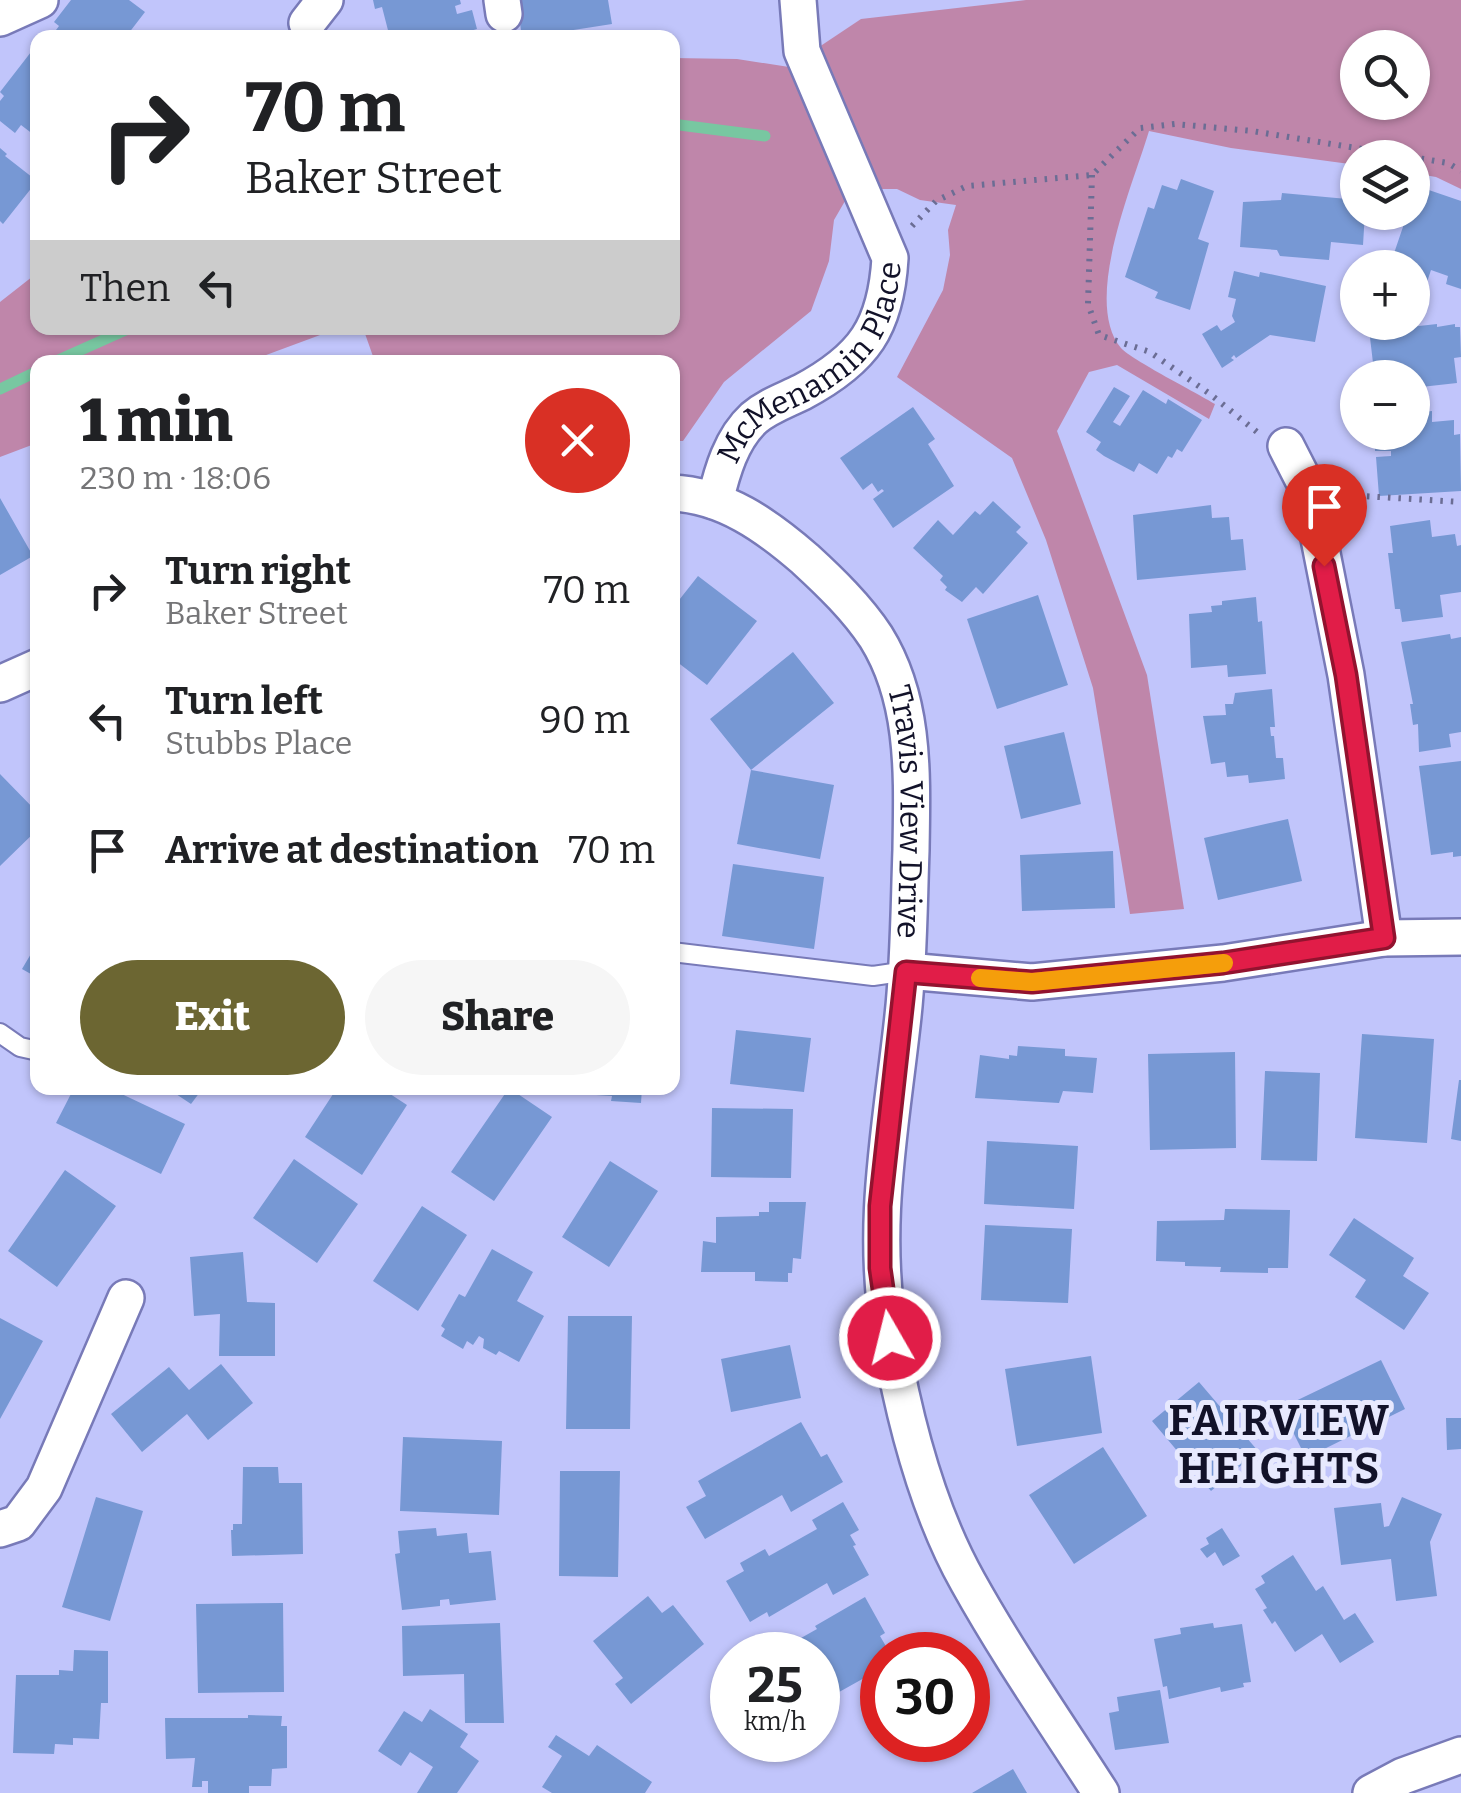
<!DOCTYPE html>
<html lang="en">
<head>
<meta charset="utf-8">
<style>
	:root { --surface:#fff; --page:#f6f6f6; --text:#202124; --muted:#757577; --accent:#6c6632 }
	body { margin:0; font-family:Bitter,serif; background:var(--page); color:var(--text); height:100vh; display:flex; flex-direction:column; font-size:38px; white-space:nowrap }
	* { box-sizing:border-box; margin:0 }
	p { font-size:32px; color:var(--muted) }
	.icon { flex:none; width:55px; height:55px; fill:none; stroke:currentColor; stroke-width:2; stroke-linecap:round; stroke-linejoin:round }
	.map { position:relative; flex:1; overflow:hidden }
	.drawer { position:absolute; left:30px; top:355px; width:650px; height:740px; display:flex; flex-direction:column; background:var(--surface); border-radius:20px; box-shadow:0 2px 8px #0004 }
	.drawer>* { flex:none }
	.hud { position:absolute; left:30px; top:30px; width:650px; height:305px; border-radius:20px; box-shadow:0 2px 8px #0004; background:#fff; color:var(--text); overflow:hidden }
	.controls { position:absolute; left:1340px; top:30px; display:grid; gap:20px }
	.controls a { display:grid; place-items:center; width:90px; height:90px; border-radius:50%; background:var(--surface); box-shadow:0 2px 8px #0004; font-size:50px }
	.speed { position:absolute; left:710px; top:1632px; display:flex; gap:20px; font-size:50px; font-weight:700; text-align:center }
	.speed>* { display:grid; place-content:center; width:130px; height:130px; border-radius:50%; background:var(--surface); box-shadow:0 2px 8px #0004; line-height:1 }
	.speed small { font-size:25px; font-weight:400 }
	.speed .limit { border:15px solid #d22; background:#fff; color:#111 }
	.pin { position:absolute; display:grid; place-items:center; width:85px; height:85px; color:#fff; margin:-102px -42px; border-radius:50% 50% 50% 0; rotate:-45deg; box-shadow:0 0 10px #0007 }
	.pin .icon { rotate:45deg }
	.me { position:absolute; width:110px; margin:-55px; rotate:352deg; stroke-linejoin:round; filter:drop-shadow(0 0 8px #0008) }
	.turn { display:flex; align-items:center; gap:35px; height:210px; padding:0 50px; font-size:45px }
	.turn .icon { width:130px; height:130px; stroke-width:2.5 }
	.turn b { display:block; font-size:70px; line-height:85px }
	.then { display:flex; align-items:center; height:95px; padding:0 50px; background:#0003; gap:20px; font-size:38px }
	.round { display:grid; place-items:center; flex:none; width:105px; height:105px; border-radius:52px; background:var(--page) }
	.head { display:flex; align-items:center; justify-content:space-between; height:170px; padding:0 50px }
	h1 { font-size:60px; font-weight:800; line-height:75px }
	.primary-button { display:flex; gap:20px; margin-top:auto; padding:20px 50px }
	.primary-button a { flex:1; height:115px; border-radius:60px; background:var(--accent); color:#fff; font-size:40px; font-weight:800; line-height:115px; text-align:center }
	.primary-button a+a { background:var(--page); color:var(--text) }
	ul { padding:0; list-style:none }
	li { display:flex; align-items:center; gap:30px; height:130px; padding:0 50px }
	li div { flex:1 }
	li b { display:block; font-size:38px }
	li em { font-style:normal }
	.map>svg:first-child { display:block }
</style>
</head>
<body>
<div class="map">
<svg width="1461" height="1793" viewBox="0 0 1461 1793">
	<rect width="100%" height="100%" fill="#c1c5fb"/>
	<path fill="#bf86aa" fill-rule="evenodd" d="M1026 0H1461V189L1436 177 1413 173 1412 158H1358L1357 165 1231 148 1149 131C1133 185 1082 301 1121 348 1132 360 1197 393 1215 404L1209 419 1117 365 1089 372 1057 431 1147 675 1184 909 1130 914 1093 688 1046 540 1012 458 897 377 943 290 950 255 948 230 956 205 920 200 897 189H873L845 201 834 220 829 261 811 311 724 382 683 441H673L672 362H375L363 328H672L673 58 737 59 789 67 861 19ZM1358 48H1412V102H1358Z
		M37 273 38 328H339L247 362H38L37 443 0 457V302Z"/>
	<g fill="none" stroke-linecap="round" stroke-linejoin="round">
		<path stroke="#78c7a1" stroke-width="11" d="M672 124 765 136
			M54 362 130 328
			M0 389 38 371"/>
	</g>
	<path fill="#7798d4" d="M71 0H129L145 12 125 38H50L59 26 54 22Z
		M373 0H460L461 4 455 6 457 14 472 10 477 29 446 38H390L382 7 375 9Z
		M517 0H608L612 24 522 38Z
		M31 52 35 56 38 53V138L21 125 15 133 0 121V101L4 96 0 92Z
		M0 148 7 154 5 156 37 181 3 224 0 221Z
		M1181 179 1214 191 1198 239 1209 243 1190 310 1155 298 1158 292 1125 277 1148 207 1154 209 1162 185 1177 190Z
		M1423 188 1461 201V289L1446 284 1448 276 1431 270 1425 288 1412 284V268H1389L1405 221 1411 222Z
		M1282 193 1358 200V212H1365L1363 245 1331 242 1329 260 1280 256 1277 250 1240 247 1243 202 1281 200Z
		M1234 271 1259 277 1260 272 1326 286 1315 342 1270 335 1236 358 1234 355 1231 358 1234 360 1222 368 1202 334 1217 325 1221 331 1235 322 1232 316 1236 299 1228 297Z
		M1410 324V327L1437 324V327L1455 324V327H1460L1461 357 1454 358 1457 383 1412 388V378H1366L1365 372 1371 371 1370 363H1373L1369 329Z
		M1114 387 1130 396 1113 422 1120 426 1143 390 1166 404 1168 399 1202 420 1182 452 1177 449 1172 458 1168 456 1157 474 1139 463 1134 472 1104 456 1096 450 1101 442 1086 432Z
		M913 407 935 439 928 444 954 486 893 528 873 499 884 491 882 489 878 492 872 483 863 490 840 458Z
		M1432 411V422L1454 420V435L1460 434 1461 491 1379 496 1376 457 1391 456V451H1375L1374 432H1412V413Z
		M0 498 33 556 0 575Z
		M993 501 1021 527 1016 532 1028 543 983 594 976 587 962 602 945 590 947 587 940 580 943 576 913 548 938 520 953 535 975 511 980 515Z
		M1211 505 1212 518 1229 517 1231 540 1243 539 1246 570 1137 580 1133 515Z
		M1430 520 1432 537 1455 534 1457 546 1461 545V592L1440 595 1443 617 1402 622 1400 609H1395L1388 553H1393L1390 526Z
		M698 576 757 621 707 685 672 658V609Z
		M1038 595 1068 685 997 709 967 619Z
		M1256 597 1258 622 1262 621 1266 674 1228 677 1227 665 1191 668 1189 614 1212 612 1211 606 1222 605V601Z
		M1450 634 1451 639 1461 637V732L1449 734 1451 747 1419 752 1418 724 1413 725 1410 704H1413L1401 642Z
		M793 652 834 703 751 770 710 719Z
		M1272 689 1275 727H1270L1271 736H1274L1276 758H1283L1285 779 1249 783 1248 775 1227 777 1225 762 1211 764 1203 716 1226 715 1225 704H1233L1235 693Z
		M1064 732 1081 804 1021 819 1004 746Z
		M1461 761V856L1453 857V852L1431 855 1419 766Z
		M751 770 834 785 820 859 737 844Z
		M0 774 38 813V829L0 866Z
		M1288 819 1302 881 1218 900 1204 838Z
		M1113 851 1115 908 1022 911 1020 855Z
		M733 864 824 877 814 949 722 936Z
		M38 942V978L22 969Z
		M736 1030 811 1038 804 1092 730 1084Z
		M1362 1034 1434 1039 1427 1143 1355 1138Z
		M1018 1046 1065 1049V1056L1097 1058 1093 1093 1063 1091 1059 1103 975 1098 980 1055 1009 1059V1055L1017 1056Z
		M1235 1052 1236 1148 1150 1150 1148 1054Z
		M1265 1071 1320 1073 1317 1161 1261 1160Z
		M1459 1080H1461V1141L1451 1139Z
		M74 1088H109L185 1124 161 1174 56 1123Z
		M167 1088H203L191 1104Z
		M337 1088H381L407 1105 362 1175 305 1137Z
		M509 1088 552 1117 494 1201 451 1172Z
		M596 1088H642L641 1103 611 1101 612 1096 596 1095Z
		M712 1108 793 1109 791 1178 711 1177Z
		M987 1141 1078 1146 1074 1209 984 1204Z
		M294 1159 358 1204 317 1263 253 1218Z
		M610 1161 658 1191 609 1267 562 1237Z
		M65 1170 116 1206 57 1287 8 1251Z
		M769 1202H806L801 1259 793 1258 792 1273H788V1282L755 1281V1272H701L703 1241 716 1243V1217L759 1216V1212H769Z
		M422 1206 467 1235 418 1311 373 1281Z
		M1225 1209 1290 1210 1288 1268H1268V1273L1220 1272 1221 1267 1185 1266V1262L1156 1261 1157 1221 1224 1220Z
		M1354 1218 1414 1258 1403 1276 1429 1293 1404 1330 1355 1297 1366 1280 1329 1255Z
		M985 1225 1072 1229 1068 1303 981 1300Z
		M492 1249 533 1272 517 1301 544 1316 519 1362 499 1351 496 1355 483 1348 484 1339 479 1336 473 1345 467 1341 463 1349 441 1336 445 1329 441 1326 459 1294 465 1297Z
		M243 1252 247 1302 275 1303V1356H219L220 1314 194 1316 190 1257Z
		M568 1316H632L630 1429H566Z
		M0 1318 43 1341 0 1419Z
		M790 1345 801 1398 731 1412 721 1359Z
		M1091 1356 1102 1433 1017 1446 1005 1369Z
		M1381 1360 1405 1409 1306 1458 1281 1408Z
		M221 1364 253 1403 208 1440 187 1414 142 1452 111 1414 169 1367 189 1390Z
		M1199 1382 1258 1451 1211 1491 1152 1421Z
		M1446 1418H1461V1449L1447 1450Z
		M801 1422 821 1457 827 1454 843 1482 791 1512 782 1495 705 1539 686 1507 706 1496 698 1481Z
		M403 1437 502 1441 499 1515 400 1511Z
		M1103 1447 1147 1516 1074 1564 1029 1495Z
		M243 1467H278L279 1483H302L303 1554 232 1556 231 1530H233V1524H242Z
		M560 1471H620L618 1577 559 1576Z
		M96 1497 143 1511 110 1621 62 1607Z
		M1402 1497 1442 1514 1430 1542 1437 1596 1396 1601 1391 1559 1341 1565 1334 1508 1381 1503 1384 1527 1389 1526Z
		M843 1502 859 1530 850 1535 856 1545 853 1546 869 1575 833 1595 827 1583 769 1617 767 1612 750 1622 726 1581 744 1571 740 1563 765 1549 769 1556 817 1529 812 1520Z
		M436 1528 437 1536 467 1533 469 1553 491 1551 496 1600 450 1605 449 1599 440 1600V1606L402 1610 395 1554 400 1553 398 1531Z
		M1222 1528 1240 1556 1223 1566 1215 1552 1207 1558 1200 1549 1209 1544 1206 1538Z
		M1293 1555 1316 1591 1323 1586 1344 1620 1355 1613 1374 1642 1340 1663 1322 1634 1295 1652 1275 1621 1272 1624 1263 1610 1267 1608 1255 1589 1265 1583 1261 1576Z
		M648 1596 662 1613 673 1605 704 1644 631 1704 615 1684 623 1678 593 1641Z
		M865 1597 885 1633 880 1636 891 1655H882V1673L868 1681 866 1677 832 1696 820 1675 818 1677V1655H789L806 1646 801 1638 817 1629 815 1626Z
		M283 1603 284 1692 198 1693 196 1604Z
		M500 1623 504 1723H465L464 1674 403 1676 402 1626Z
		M1213 1623 1214 1628 1242 1624 1251 1682 1243 1683 1244 1687 1221 1692 1220 1687 1169 1699 1167 1686 1163 1687 1154 1639 1181 1634 1180 1628Z
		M74 1650 108 1651V1703H101L99 1739 73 1738V1745L55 1744 54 1754 13 1753 16 1675H59V1670L73 1671Z
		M1160 1690 1169 1743 1115 1750 1109 1713 1119 1711 1117 1697Z
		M430 1709 468 1734 460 1747 479 1761 457 1793H417L433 1767 410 1752 401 1766 378 1751 404 1711 422 1722Z
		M248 1715 282 1716 281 1726H287V1768L272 1769 271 1786H249V1793H208V1781H202V1787H192L195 1758 166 1759 165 1718H248Z
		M556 1735 589 1756 597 1745 652 1782 645 1793H552L542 1787 562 1756 548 1747Z
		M1013 1769 1027 1793H972Z"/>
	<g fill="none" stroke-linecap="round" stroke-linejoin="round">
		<g stroke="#787ab8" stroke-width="22">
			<path id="lane" d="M672 952 873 976 907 971
				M0 1033 20 1047 38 1051"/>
		</g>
		<g stroke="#787ab8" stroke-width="40">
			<g id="street">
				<path d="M502 0 504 14"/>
				<path d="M0 18 40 0"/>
				<path d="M307 23 325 0"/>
				<path d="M1286 446 1310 493 1346 675 1384 938"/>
				<path id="s1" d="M672 493C724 495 767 526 805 559 830 582 857 608 876 637 916 701 912 778 911 850 909 905 909 961 903 1016 891 1128 870 1226 890 1338 904 1418 928 1511 968 1582 1008 1654 1056 1723 1101 1793"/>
				<path id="s2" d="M715 501C722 472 731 439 754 418 768 406 786 400 802 392 864 359 886 327 890 258L802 51 798 0"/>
				<path d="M0 684 38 667"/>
				<path d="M907 971 1032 982 1223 963 1384 938 1461 937"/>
				<path d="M0 1529 18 1523 44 1488 126 1298"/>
				<path d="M1371 1793 1403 1776 1461 1755"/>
			</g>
		</g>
		<path stroke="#6b6d94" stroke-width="6" stroke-dasharray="2.5 8" stroke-linecap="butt" d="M1092 175 1088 304 1099 335 1150 352 1210 394 1257 432
			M912 226 936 201 967 186 1092 175 1140 128 1175 124 1252 131 1448 163 1461 171
			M1346 495 1461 502"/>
		<use href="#lane" stroke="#fff" stroke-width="18"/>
		<use href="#street" stroke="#fff" stroke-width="35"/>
	</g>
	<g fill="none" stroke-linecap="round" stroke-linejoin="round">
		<g stroke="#92132f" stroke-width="25">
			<path id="route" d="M890 1338 880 1268V1206L906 972 1032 982 1223 963 1384 938 1346 675 1324 566"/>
		</g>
		<use href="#route" stroke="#e11d48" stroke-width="18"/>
		<path stroke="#f59e0b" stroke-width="18" d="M980 978 1032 982 1224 963"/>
	</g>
	<g text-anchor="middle" stroke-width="10" stroke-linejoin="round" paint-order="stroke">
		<g font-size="32" fill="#121229" stroke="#e7e9fe">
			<text dy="11" stroke="none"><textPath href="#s2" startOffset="178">McMenamin Place</textPath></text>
			<text dy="11" stroke="none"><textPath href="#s1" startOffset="438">Travis View Drive</textPath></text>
		</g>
		<g font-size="42" font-weight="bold" letter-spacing="2.5" fill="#121229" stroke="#e7e9fe">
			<text x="1280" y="1435">FAIRVIEW<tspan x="1280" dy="48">HEIGHTS</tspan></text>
		</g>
	</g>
</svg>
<div class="controls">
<a><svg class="icon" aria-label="search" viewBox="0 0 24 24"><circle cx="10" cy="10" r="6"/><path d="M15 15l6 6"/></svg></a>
<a><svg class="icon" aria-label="layers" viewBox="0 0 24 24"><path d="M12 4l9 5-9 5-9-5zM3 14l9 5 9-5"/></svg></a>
<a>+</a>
<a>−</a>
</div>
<div class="speed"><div>25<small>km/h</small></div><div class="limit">30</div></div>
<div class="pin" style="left:1324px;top:566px;background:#d93025"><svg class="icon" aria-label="arrive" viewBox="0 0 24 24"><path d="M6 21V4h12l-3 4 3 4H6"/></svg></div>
<svg class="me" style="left:890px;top:1338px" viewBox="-20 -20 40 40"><circle r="17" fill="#e11d48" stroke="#fff" stroke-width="3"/><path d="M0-11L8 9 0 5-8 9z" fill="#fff"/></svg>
<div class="hud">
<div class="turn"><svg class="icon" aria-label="right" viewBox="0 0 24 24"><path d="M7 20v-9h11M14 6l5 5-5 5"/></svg><div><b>70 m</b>Baker Street</div></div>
<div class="then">Then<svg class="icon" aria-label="left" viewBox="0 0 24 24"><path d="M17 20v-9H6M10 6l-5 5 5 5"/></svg></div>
</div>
<section class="drawer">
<div class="head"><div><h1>1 min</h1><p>230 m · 18:06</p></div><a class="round" style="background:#d93025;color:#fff"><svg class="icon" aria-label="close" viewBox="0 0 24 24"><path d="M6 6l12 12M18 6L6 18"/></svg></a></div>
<ul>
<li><svg class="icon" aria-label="right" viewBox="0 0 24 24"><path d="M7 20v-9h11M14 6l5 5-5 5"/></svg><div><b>Turn right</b><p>Baker Street</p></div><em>70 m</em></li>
<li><svg class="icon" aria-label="left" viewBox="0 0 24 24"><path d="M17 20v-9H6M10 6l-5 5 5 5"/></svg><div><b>Turn left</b><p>Stubbs Place</p></div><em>90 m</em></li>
<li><svg class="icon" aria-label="arrive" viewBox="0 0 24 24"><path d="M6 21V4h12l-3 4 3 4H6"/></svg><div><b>Arrive at destination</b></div><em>70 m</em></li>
</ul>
<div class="primary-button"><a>Exit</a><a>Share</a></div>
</section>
</div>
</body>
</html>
